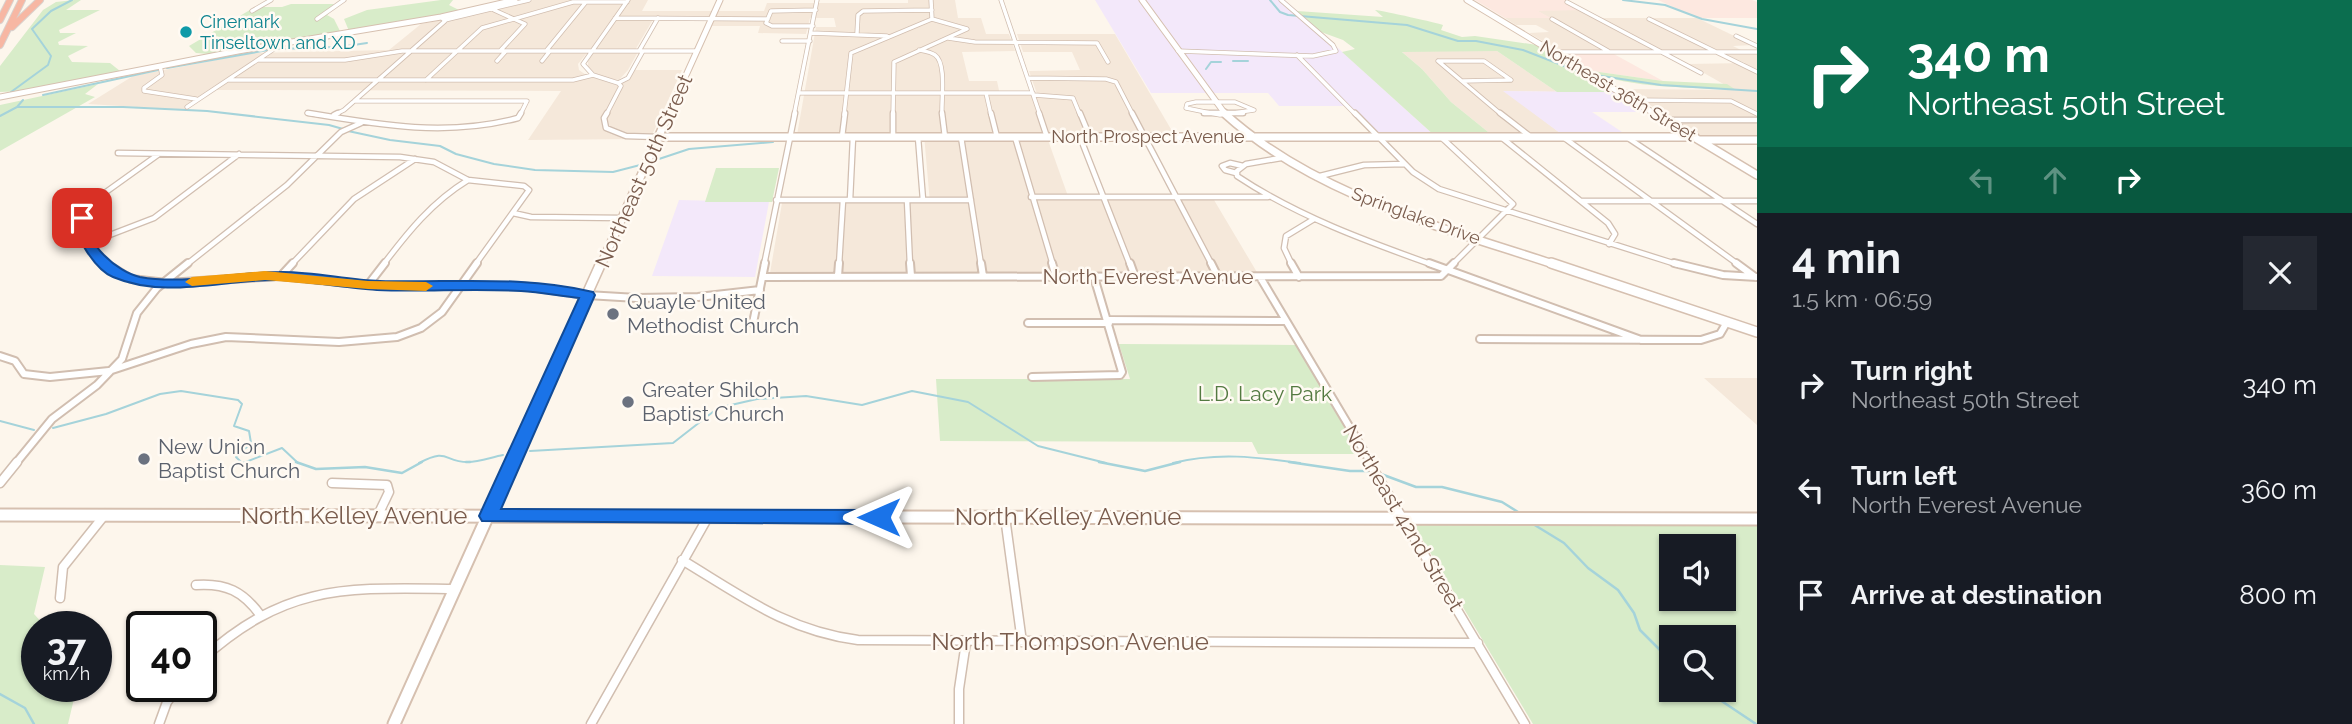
<!DOCTYPE html>
<html lang="en">
<head>
<meta charset="utf-8">
<style>
	:root { --surface:#171b24; --page:#242831; --text:#f1f3f6; --muted:#9ea1a6 }
	body { margin:0; font-family:Raleway,sans-serif; background:var(--page); color:var(--text); height:100vh; display:flex; flex-direction:column; font-size:26px; white-space:nowrap }
	* { box-sizing:border-box; margin:0 }
	p { font-size:23px; color:var(--muted) }
	.icon { flex:none; width:38px; height:38px; fill:none; stroke:currentColor; stroke-width:2; stroke-linecap:round; stroke-linejoin:round }
	.map { position:relative; flex:1; overflow:hidden }
	.side { display:flex; flex-direction:column; background:var(--surface); width:595px }
	.side>* { flex:none }
	.hud { background:#0b6e4f; color:#fff; overflow:hidden }
	.tools { position:absolute; left:1659px; top:534px; display:grid; gap:14px }
	.tools a { display:grid; place-items:center; width:77px; height:77px; border-radius:0px; background:var(--surface); box-shadow:0 2px 5px #0004; font-size:35px }
	.speed { position:absolute; left:21px; top:611px; display:flex; gap:14px; font-size:35px; font-weight:700; text-align:center }
	.speed>* { display:grid; place-content:center; width:91px; height:91px; border-radius:50%; background:var(--surface); box-shadow:0 2px 5px #0004; line-height:1 }
	.speed small { font-size:18px; font-weight:400 }
	.speed .limit { border:4px solid #111; border-radius:10px; background:#fff; color:#111 }
	.pin { position:absolute; display:grid; place-items:center; width:60px; height:60px; color:#fff; margin:-30px; border-radius:14px; box-shadow:0 4px 10px #0006 }
	.me { position:absolute; width:77px; margin:-38px; rotate:270deg; stroke-linejoin:round; filter:drop-shadow(0 0 5px #0008) }
	.turn { display:flex; align-items:center; gap:24px; height:147px; padding:0 35px; font-size:32px }
	.turn .icon { width:91px; height:91px; stroke-width:2.5 }
	.turn b { display:block; font-size:49px; line-height:60px }
	.lanes { display:flex; align-items:center; height:66px; padding:0 35px; background:#0003; justify-content:center; gap:35px; direction:ltr }
	.lanes .off { opacity:.35 }
	.round { display:grid; place-items:center; flex:none; width:74px; height:74px; border-radius:0px; background:var(--page) }
	.headline { display:flex; align-items:center; justify-content:space-between; height:119px; padding:0 35px }
	h1 { font-size:42px; font-weight:700; line-height:52px }
	ul { padding:0; list-style:none }
	li { display:flex; align-items:center; gap:21px; height:105px; padding:0 35px }
	li div { flex:1 }
	li b { display:block; font-size:26px }
	li em { font-style:normal }
	main { display:flex; flex:1; min-height:0 }
	.map>svg:first-child { display:block }
</style>
</head>
<body>
<main>
<div class="map">
<svg width="1757" height="724" viewBox="0 0 1757 724">
	<rect width="100%" height="100%" fill="#fdf6ec"/>
	<path fill="#f5e8da" d="M533 0H648L642 11H764L767 3H908V0H955L958 18H981L986 34H1009L1015 51 962 52 969 81H997L1000 95 1037 94 1029 71 1080 70 1072 52H1023L1017 34H1115L1175 136 1048 140 1069 199 1214 200 1258 274 770 273 782 203H930L924 135H797L816 27H836L834 18H810L806 34 758 33 760 26H712L716 17 655 16 634 52H638L628 70 619 80 602 77 588 69V61L595 51 587 53 578 64 579 70 586 75 616 85 629 80 635 70H682L652 135 639 136 637 139 528 140 561 91 215 90 186 110 88 104 133 76 253 53 389 50 421 24 491 11Z
		M1536 10H1584L1599 18H1697L1753 45 1733 46 1749 54H1757V137H1702L1624 89 1734 90 1688 64 1745 63 1718 51 1558 50 1529 33 1549 32 1536 25H1516L1505 18H1549Z
		M1401 51H1497L1557 92 1505 91 1564 136H1493L1451 102 1422 69Z
		M1704 378H1757V425Z"/>
	<path fill="#fde8e0" d="M1475 0H1564L1584 10 1538 11 1551 18H1505Z
		M1658 0H1752L1757 2V18H1697Z
		M1612 53 1663 81 1592 71 1563 54Z"/>
	<path fill="#f3e8fa" d="M1095 0H1285L1435 136 1377 134 1348 106H1279L1268 93H1151Z
		M1503 91 1613 92 1646 112H1592L1628 136H1564Z
		M679 200 769 202 755 277 652 276Z"/>
	<path fill="#d8ecc9" fill-rule="evenodd" d="M74 0H81L66 10H100L59 30 60 33H76L58 42 59 45 88 46 68 56 72 62 110 63 120 71 25 91 0 92V66L43 10 56 2Z
		M441 0H453L449 5 463 12 349 31 344 19 367 10Z
		M291 4H334L326 11 330 12 327 15 334 19 340 31 209 54 196 53 189 46 255 7H282Z
		M1375 10C1384 11 1438 23 1443 25L1441 30 1462 37 1475 36 1537 45 1613 92H1557L1497 51 1402 52 1422 69 1451 102 1493 136H1435L1342 52 1355 49 1343 40 1321 32 1297 11 1383 17Z
		M1592 71 1663 81 1727 84 1736 90C1697 87 1626 89 1592 71Z
		M98 84 85 94 95 97 0 151V105Z
		M716 168H779L772 202H705Z
		M1119 344 1296 345 1360 454H1258L1252 442 940 441 936 379H1130Z
		M1413 524H1757V724H1533ZM1671 546H1724V598H1671ZM1671 637H1724V690H1671Z
		M0 565 45 567 34 614 45 626H37V686H77L68 724H0Z"/>
	<g fill="none" stroke-linecap="round" stroke-linejoin="round">
		<path stroke="#a5d3da" stroke-width="2" d="M1270 0 1280 12 1288 15 1407 25 1458 41H1476L1523 50 1582 73
			M1623 0 1665 5 1702 19 1757 29
			M277 49 340 47 367 43
			M1233 61H1248
			M167 68 268 50
			M1206 69 1211 62H1221
			M1595 75 1661 85 1757 91
			M11 92 48 65 51 56 32 29 51 11 72 0
			M43 95 158 70
			M17 107H123L207 111 329 125 343 129
			M0 116 17 107 23 100
			M348 131 390 140 440 146 456 154 494 164 535 170 613 172 644 164
			M650 162 689 149 773 142
			M0 421 34 430
			M53 428 106 414 160 394 181 391 238 400 242 404 234 426 249 431 251 443 236 457 242 463
			M530 451 673 443 718 408 757 399 806 396 862 405 912 391 968 402 1038 446 1106 463
			M243 463 282 448 298 463
			M419 463C449 447 443 462 468 462 479 462 492 457 503 455
			M1173 463C1217 452 1257 457 1300 463"/>
		<path stroke="#a5d3da" stroke-width="2.5" d="M240 462 242 464 248 462
			M296 462 316 469 365 467 402 473 422 462
			M466 462H470
			M1099 462 1145 471 1180 462
			M1289 462 1350 471H1369
			M1381 474 1416 487H1442L1502 502 1518 512
			M1533 524 1564 543 1588 568 1618 590 1634 613 1640 630 1671 661
			M1705 690 1756 724
			M0 694 25 708 34 724"/>
		<g stroke="#d1beb0" stroke-width="5">
			<path id="street-far3" d="M1001 0 1040 115
				M1567 2 1701 73
				M494 10 525 24 500 51
				M252 11 271 0
				M615 18 768 19
				M317 19 344 0
				M1552 19 1608 51
				M1649 19 1757 72
				M445 20 529 0
				M813 26H772L766 23 771 11 816 10
				M811 33 887 36
				M857 33 858 15 863 11 932 10
				M1736 36 1757 46
				M948 38 975 42 1097 43 1108 62
				M782 41H810
				M919 50C924 51 931 52 935 55 947 63 941 101 942 115
				M546 51 586 2
				M639 51 658 18
				M1178 51 1313 56 1336 51 1333 45 1281 0
				M1554 52H1757
				M1297 55 1356 115
				M258 60H345L402 51H697
				M497 61 506 51
				M542 61 550 51
				M1438 61 1502 115
				M1438 61H1484L1511 80
				M160 66 162 75 144 88V91L196 99
				M1028 78 1106 79 1116 82 1133 115
				M228 80H573L593 75
				M426 80 482 28 573 2H627
				M1462 81 1511 80
				M618 83 593 75 583 64 628 0
				M618 83 628 78 643 51
				M800 93H1033
				M986 93 991 115
				M1034 95 1073 98 1080 115
				M1634 100 1731 101 1757 114
				M354 101H527
				M1196 102H1235L1254 110 1220 115 1186 108 1187 104Z
				M187 107 274 49 275 44
				M307 113 319 115
				M334 115 344 110 445 21 441 17
				M520 115 527 101
				M606 115 621 86 618 83
				M794 115 817 0
				M844 115 851 53 932 19 931 0
				M893 115 894 62 967 29 932 19"/>
		</g>
		<g stroke="#d1beb0" stroke-width="7">
			<path id="street-far2" d="M308 113C379 125 447 137 518 118L521 113
				M607 113 604 118 606 128 626 136 659 137
				M942 113 945 137
				M991 113 997 137
				M1039 113 1047 137
				M1080 113 1090 137
				M1132 113 1212 265
				M1204 113H1243
				M1355 113 1413 172 1439 189 1679 265
				M1500 113 1531 137
				M334 115 338 113
				M1665 120H1757
				M842 137 845 113
				M893 137V113
				M918 137 923 200
				M961 137 981 265
				M1015 137 1053 265
				M1080 137 1130 265
				M1441 137 1513 204 1452 265
				M1501 137 1608 223 1615 234 1609 244
				M1563 137 1739 265
				M1628 138 1757 224
				M118 153 400 157 434 162 468 180 524 186 529 190 475 265
				M1281 158 1246 164 1237 171V176C1297 216 1366 241 1433 265
				M1236 173 1225 170 1222 166 1230 163 1243 166
				M1316 177 1364 165 1405 164
				M1031 197H1268
				M776 200H971
				M850 200 853 137
				M907 200 910 265
				M1581 201H1757
				M513 213 531 217 622 218
				M89 243 154 218 239 154
				M107 265 82 235V218L99 197 159 154
				M186 265 287 185 341 132 361 123
				M291 265 354 199 415 159
				M383 265C408 232 432 202 468 180
				M764 265 795 113
				M839 265 843 200
				M1292 265 1284 248 1286 236 1314 219"/>
		</g>
		<g stroke="#d1beb0" stroke-width="10">
			<path id="street-far1" d="M105 263 131 279 167 283 279 276 379 286H522L587 295 637 298 698 297 760 290
				M910 263 911 276
				M981 263 983 276
				M1052 263 1056 277
				M1130 263 1135 277
				M1211 263 1218 277
				M1291 263 1299 277
				M1429 263 1641 340
				M1674 263 1723 275 1757 277
				M1736 263 1755 277
				M281 276 293 263
				M838 276 839 263
				M763 277 1441 276 1454 263
				M1260 277 1371 463
				M368 285 385 263
				M1109 320 1286 321
				M753 323 765 263
				M1028 323H1109
				M1480 339 1701 340 1720 334 1727 322
				M0 356 15 361 24 374 50 377 109 371 191 344 226 337 339 342 397 337 421 328 442 312 477 263
				M1032 377 1120 375 1122 372 1094 277
				M16 463 52 419 97 385 122 359 137 313 157 288 188 263"/>
		</g>
		<g stroke="#d1beb0" stroke-width="11">
			<path id="street" d="M1369 462 1525 724
				M0 483 17 462
				M332 483 387 485 389 492 378 515
				M1005 517 1022 642
				M682 560C742 596 787 631 858 640L1478 643
				M196 585C226 583 243 591 261 616
				M60 598 63 567 103 517
				M201 660C288 582 347 588 456 589
				M159 724 167 702 179 686
				M591 724 708 517
				M959 724V689L966 642"/>
		</g>
		<g stroke="#d6c0b0" stroke-width="7">
			<path id="secondary-far3" d="M1142 0 1226 115
				M1467 0 1657 115
				M0 97 238 51 441 17 515 0
				M668 115 720 0"/>
		</g>
		<g stroke="#d6c0b0" stroke-width="10">
			<path id="secondary-far2" d="M1224 113C1315 196 1442 227 1556 265
				M1654 113 1757 175
				M659 137H1695
				M1699 140H1757
				M601 265 669 113"/>
		</g>
		<g stroke="#d6c0b0" stroke-width="12">
			<path id="secondary-far1" d="M1551 263 1757 332
				M511 463 601 263"/>
		</g>
		<g stroke="#d6c0b0" stroke-width="15">
			<path id="secondary" d="M0 515 1757 519
				M394 724 512 462"/>
		</g>
		<g stroke="#dad1cd" stroke-width="8">
			<path id="highway" d="M0 20 10 0
				M12 27 40 0
				M0 45 22 0"/>
		</g>
		<use href="#street-far3" stroke="#fff" stroke-width="3.5"/>
		<use href="#street-far2" stroke="#fff" stroke-width="4.5"/>
		<use href="#street-far1" stroke="#fff" stroke-width="6"/>
		<use href="#street" stroke="#fff" stroke-width="8"/>
		<use href="#secondary-far3" stroke="#fff" stroke-width="5"/>
		<use href="#secondary-far2" stroke="#fff" stroke-width="7"/>
		<use href="#secondary-far1" stroke="#fff" stroke-width="9"/>
		<use href="#secondary" stroke="#fff" stroke-width="11"/>
		<use href="#highway" stroke="#f7b7a3" stroke-width="6"/>
	</g>
	<path fill="#1a73e8" stroke="#114b97" stroke-width="2" d="M82 214 88 218C84 243 117 272 140 277 185 285 233 272 279 272 312 271 346 280 380 281 450 283 524 275 593 292L595 295 501 509 879 510 886 512 889 517 886 522 879 524 482 521 479 516 579 298C560 296 540 292 521 291 473 288 425 292 377 290 346 288 314 282 282 280 227 278 167 300 113 277 97 271 72 235 75 218Z"/>
	<path fill="#f59e0b" d="M265 271 368 281 426 282 433 286 426 291 368 289 265 280 192 286 185 282 192 277Z"/>
	<circle fill="#0f9aa8" stroke="#fffaf3" stroke-width="2.5" cx="186" cy="32" r="7"/>
	<g fill="#6b7280" stroke="#fffaf3" stroke-width="2.5">
		<circle cx="613" cy="314" r="7"/>
		<circle cx="628" cy="402" r="7"/>
		<circle cx="144" cy="459" r="7"/>
	</g>
	<g text-anchor="middle" stroke-width="5" stroke-linejoin="round" paint-order="stroke">
		<g font-size="18" fill="#0d838f" stroke="#fffaf3" text-anchor="start">
			<text x="200" y="28">Cinemark<tspan x="200" dy="21">Tinseltown and XD</tspan></text>
		</g>
		<g font-size="18" fill="#7a5c4d" stroke="#fffaf3">
			<text transform="translate(1618 91) rotate(31)" y="6">Northeast 36th Street</text>
			<text x="1148" y="143">North Prospect Avenue</text>
			<text transform="translate(1416 216) rotate(20)" y="6">Springlake Drive</text>
		</g>
		<g font-size="21" fill="#7a5c4d" stroke="#fffaf3">
			<text transform="translate(644 171) rotate(-66)" y="7">Northeast 50th Street</text>
			<text x="1148" y="284">North Everest Avenue</text>
			<text transform="translate(1403 518) rotate(59)" y="7">Northeast 42nd Street</text>
		</g>
		<g font-size="21" fill="#5b616d" stroke="#fffaf3" text-anchor="start">
			<text x="627" y="309">Quayle United<tspan x="627" dy="24">Methodist Church</tspan></text>
			<text x="642" y="397">Greater Shiloh<tspan x="642" dy="24">Baptist Church</tspan></text>
			<text x="158" y="454">New Union<tspan x="158" dy="24">Baptist Church</tspan></text>
		</g>
		<g font-size="21" fill="#537a41" stroke="#fffaf3">
			<text x="1265" y="401">L.D. Lacy Park</text>
		</g>
		<g font-size="24" fill="#7a5c4d" stroke="#fffaf3">
			<text x="354" y="524">North Kelley Avenue</text>
			<text x="1068" y="525">North Kelley Avenue</text>
			<text x="1070" y="650">North Thompson Avenue</text>
		</g>
	</g>
</svg>
<div class="tools">
<a><svg class="icon" aria-label="sound" viewBox="0 0 24 24"><path d="M4 9h4l5-4v14l-5-4H4zM17 9q2 3 0 6"/></svg></a>
<a><svg class="icon" aria-label="search" viewBox="0 0 24 24"><circle cx="10" cy="10" r="6"/><path d="M15 15l6 6"/></svg></a>
</div>
<div class="speed"><div>37<small>km/h</small></div><div class="limit">40</div></div>
<div class="pin" style="left:82px;top:218px;background:#d93025"><svg class="icon" aria-label="arrive" viewBox="0 0 24 24"><path d="M6 21V4h12l-3 4 3 4H6"/></svg></div>
<svg class="me" style="left:879px;top:517px" viewBox="-20 -20 40 40"><path d="M0-17L14 15 0 8-14 15z" fill="#1a73e8" stroke="#fff" stroke-width="4"/></svg>
</div>
<section class="side">
<div class="hud">
<div class="turn"><svg class="icon" aria-label="right" viewBox="0 0 24 24"><path d="M7 20v-9h11M14 6l5 5-5 5"/></svg><div><b>340 m</b>Northeast 50th Street</div></div>
<div class="lanes"><svg class="icon off" aria-label="left" viewBox="0 0 24 24"><path d="M17 20v-9H6M10 6l-5 5 5 5"/></svg><svg class="icon off" aria-label="ahead" viewBox="0 0 24 24"><path d="M12 20V5M6 11l6-6 6 6"/></svg><svg class="icon" aria-label="right" viewBox="0 0 24 24"><path d="M7 20v-9h11M14 6l5 5-5 5"/></svg></div>
</div>
<div class="headline"><div><h1>4 min</h1><p>1.5 km · 06:59</p></div><a class="round"><svg class="icon" aria-label="close" viewBox="0 0 24 24"><path d="M6 6l12 12M18 6L6 18"/></svg></a></div>
<ul>
<li><svg class="icon" aria-label="right" viewBox="0 0 24 24"><path d="M7 20v-9h11M14 6l5 5-5 5"/></svg><div><b>Turn right</b><p>Northeast 50th Street</p></div><em>340 m</em></li>
<li><svg class="icon" aria-label="left" viewBox="0 0 24 24"><path d="M17 20v-9H6M10 6l-5 5 5 5"/></svg><div><b>Turn left</b><p>North Everest Avenue</p></div><em>360 m</em></li>
<li><svg class="icon" aria-label="arrive" viewBox="0 0 24 24"><path d="M6 21V4h12l-3 4 3 4H6"/></svg><div><b>Arrive at destination</b></div><em>800 m</em></li>
</ul>
</section>
</main>
</body>
</html>
